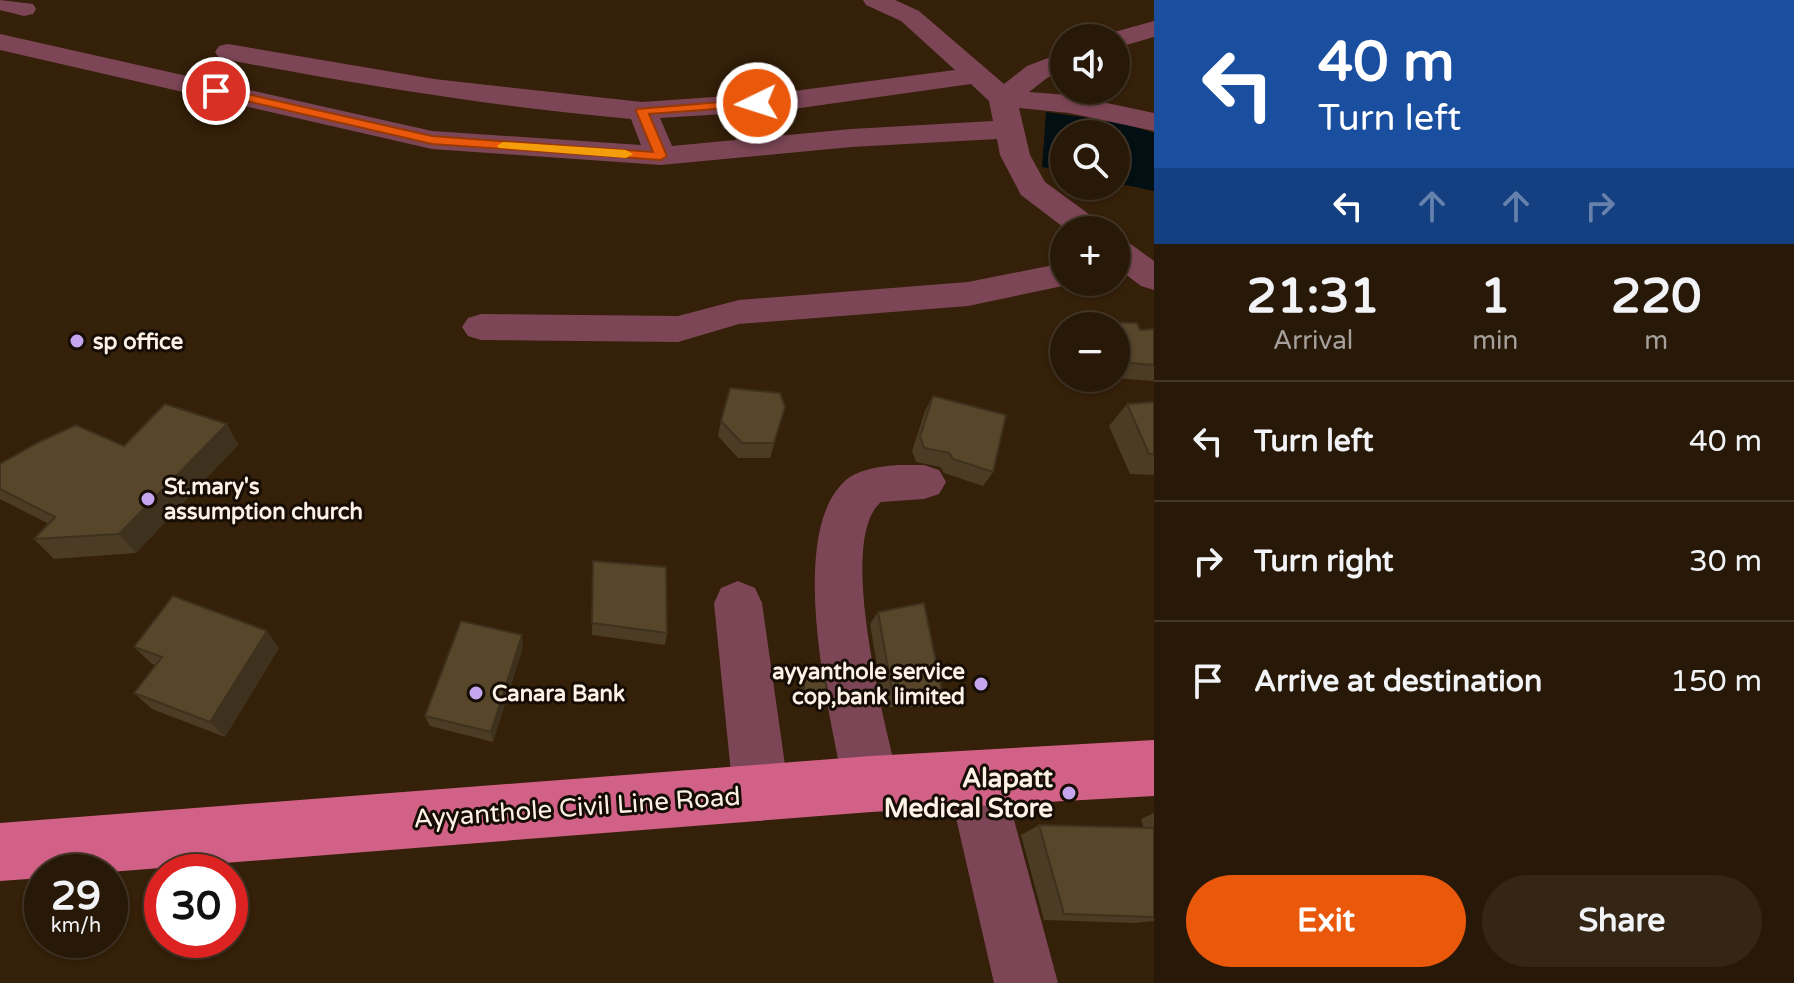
<!DOCTYPE html>
<html lang="en">
<head>
<meta charset="utf-8">
<style>
	:root { --surface:#281807; --page:#342515; --text:#f1f3f6; --muted:#a5a09b; --line:#443728; --accent:#ea580c }
	body { margin:0; font-family:"Varela Round",sans-serif; background:var(--page); color:var(--text); height:100vh; display:flex; flex-direction:column; font-size:30px; white-space:nowrap }
	* { box-sizing:border-box; margin:0 }
	p { font-size:26px; color:var(--muted) }
	.icon { flex:none; width:44px; height:44px; fill:none; stroke:currentColor; stroke-width:2; stroke-linecap:round; stroke-linejoin:round }
	.map { position:relative; flex:1; overflow:hidden }
	.sheet { display:flex; flex-direction:column; background:var(--surface); width:640px }
	.sheet>* { flex:none }
	.hud { background:#1a4fa0; color:#fff; overflow:hidden }
	.tools { position:absolute; left:1050px; top:24px; display:grid; gap:16px }
	.tools a { display:grid; place-items:center; width:80px; height:80px; border-radius:50%; background:var(--surface); box-shadow:0 2px 6px #0004,0 0 0 2px var(--line); font-size:40px }
	.speed { position:absolute; left:24px; top:854px; display:flex; gap:16px; font-size:40px; font-weight:700; text-align:center }
	.speed>* { display:grid; place-content:center; width:104px; height:104px; border-radius:50%; background:var(--surface); box-shadow:0 2px 6px #0004,0 0 0 2px var(--line); line-height:1 }
	.speed small { font-size:20px; font-weight:400 }
	.speed .limit { border:12px solid #d22; background:#fff; color:#111 }
	.pin { position:absolute; display:grid; place-items:center; width:68px; height:68px; color:#fff; margin:-34px; border:4px solid #fff; border-radius:50%; box-shadow:0 2px 8px #0007 }
	.me { position:absolute; width:88px; margin:-44px; rotate:266deg; stroke-linejoin:round; filter:drop-shadow(0 0 6px #0008) }
	.turn { display:flex; align-items:center; gap:28px; height:168px; padding:0 32px; font-size:36px }
	.turn .icon { width:104px; height:104px; stroke-width:2.5 }
	.turn b { display:block; font-size:56px; line-height:68px }
	.lanes { display:flex; align-items:center; height:76px; padding:0 32px; background:#0003; justify-content:center; gap:40px; direction:ltr }
	.lanes .off { opacity:.35 }
	.eta { display:flex; justify-content:space-evenly; align-items:center; height:136px; text-align:center }
	.eta b { font-size:48px; font-weight:700; line-height:56px }
	.primary-button { display:flex; gap:16px; margin-top:auto; padding:16px 32px }
	.primary-button a { flex:1; height:92px; border-radius:48px; background:var(--accent); color:#fff; font-size:32px; font-weight:700; line-height:92px; text-align:center }
	.primary-button a+a { background:var(--page); color:var(--text) }
	ul { padding:0; list-style:none }
	li { display:flex; align-items:center; gap:24px; height:120px; padding:0 32px; border-top:2px solid var(--line) }
	li div { flex:1 }
	li b { display:block; font-size:30px }
	li em { font-style:normal }
	main { display:flex; flex:1; min-height:0 }
	.map>svg:first-child { display:block }
</style>
</head>
<body>
<main>
<div class="map">
<svg width="1154" height="983" viewBox="0 0 1154 983">
	<rect width="100%" height="100%" fill="#352009"/>
	<path fill="#020f13" d="M1046 112 1123 123 1154 133V191L1116 183V134H1064V171L1042 167Z"/>
	<g fill="none" stroke-linecap="round" stroke-linejoin="round">
		<path fill="#7d4657" fill-rule="evenodd" d="M0 0 33 4 36 9 33 14 24 16 0 10Z
			M863 0H895L919 11 1004 84 1027 66 1064 52V70L1047 78 1029 92 1069 95 1154 113V131L1069 113 1019 108 1030 155 1045 182 1101 223 1106 230H1067L1021 195 1000 155 997 139 851 147 661 165 432 149 0 50V34L432 131 641 145 631 119C495 107 362 85 228 60L219 58 215 52 219 46 228 44 434 79 642 102 786 92 955 70 901 21 866 5ZM971 84 989 101 993 121 851 129 672 146 660 118 786 110Z
			M1154 21V37L1116 48V38H1104L1107 34Z
			M1116 239 1128 242 1154 261V290L1141 286 1116 267Z
			M1064 263V282L1077 283 968 306 739 324 678 342 481 340 468 336 462 327 468 318 481 314 678 316 739 300 968 282Z
			M899 465H924L939 470 946 482 939 494 924 499 881 502C835 541 887 730 899 784L891 804 871 812 851 804 843 784C830 714 785 533 846 480 859 469 882 466 899 465Z
			M738 581 755 588 762 603 789 793 781 813 761 821 741 813 733 793 714 603 721 588Z
			M975 751 995 759 1003 779 1058 983H994L947 779 955 759Z"/>
		<path fill="#d26188" fill-rule="evenodd" d="M1154 740V796L871 812 110 872H42V878L0 881V823L871 756Z"/>
	</g>
	<path fill="#4c3c25" d="M1096 322 1140 330 1154 329V381L1116 378V326H1094Z
		M933 396 993 472 983 486 944 473 940 467 916 462 912 451 925 411Z
		M1154 402V475L1130 474 1109 426 1127 404Z
		M785 407 770 458H738L718 436 721 421Z
		M227 424 238 445 136 553 54 559 34 539 49 524 0 499V464L124 446Z
		M593 561 667 633 665 645 592 635Z
		M878 612 943 696 932 707H884L870 624Z
		M134 647 279 648 225 737 152 709 134 693 155 665 152 664Z
		M523 647 493 742 430 726 425 716Z
		M801 669 829 701 825 707 802 706 798 675Z
		M1154 813V921L1135 923 1044 920 1021 835 1039 825 1143 827 1141 819Z"/>
	<path fill="#3e311e" d="M227 424 238 445 136 553 119 534Z
		M267 631 279 648 225 737 210 722Z
		M522 635 523 647 493 742 491 732Z"/>
	<path fill="#58462b" stroke="#3e311e" stroke-width="2" d="M1096 322 1137 323 1140 330 1154 329V365L1119 362 1116 357V326H1098Z
		M730 388 780 393 785 407 774 443H742L721 421Z
		M933 396 1006 415 993 472 953 459 949 453 924 448 920 437Z
		M1154 402V454H1149L1127 404Z
		M165 404 227 424 119 534 34 539 55 517 0 489V464L37 443 76 425 124 446Z
		M593 561 666 567 667 633 592 623Z
		M173 596 267 631 210 722 134 693 162 657 134 647Z
		M924 603 943 696H893L878 612Z
		M461 621 522 635 491 732 425 716Z
		M823 667 829 701H806L801 669Z
		M1039 825 1154 828V917L1064 914Z"/>
	<path fill="#ea580c" stroke="#983908" stroke-width="2" d="M216 87 432 136 653 152 636 111 637 109 757 99 763 103 757 106 649 114 667 156 661 160 432 144 212 93V88Z"/>
	<path fill="#f59e0b" d="M503 142 626 150 633 154 626 158 499 148 497 146Z"/>
	<g fill="#c7a6f0" stroke="#160d04" stroke-width="3">
		<circle cx="77" cy="341" r="8"/>
		<circle cx="148" cy="499" r="8"/>
		<circle cx="981" cy="684" r="8"/>
		<circle cx="476" cy="693" r="8"/>
		<circle cx="1069" cy="793" r="8"/>
	</g>
	<g text-anchor="middle" stroke-width="6" stroke-linejoin="round" paint-order="stroke">
		<g font-size="22" font-weight="bold" fill="#fef2e7" stroke="#160d04" text-anchor="start">
			<text x="93" y="349">sp office</text>
			<text x="164" y="494">St.mary's<tspan x="164" dy="25">assumption church</tspan></text>
			<text x="965" y="679" text-anchor="end">ayyanthole service<tspan x="965" dy="25">cop,bank limited</tspan></text>
			<text x="492" y="701">Canara Bank</text>
		</g>
		<g font-size="26" font-weight="bold" fill="#fef2e7" stroke="#160d04" text-anchor="end">
			<text x="1053" y="787">Alapatt<tspan x="1053" dy="30">Medical Store</tspan></text>
		</g>
		<g font-size="26" fill="#fef2e7" stroke="#160d04">
			<text transform="translate(577 807) rotate(-4)" y="9">Ayyanthole Civil Line Road</text>
		</g>
	</g>
</svg>
<div class="tools">
<a><svg class="icon" aria-label="sound" viewBox="0 0 24 24"><path d="M4 9h4l5-4v14l-5-4H4zM17 9q2 3 0 6"/></svg></a>
<a><svg class="icon" aria-label="search" viewBox="0 0 24 24"><circle cx="10" cy="10" r="6"/><path d="M15 15l6 6"/></svg></a>
<a>+</a>
<a>−</a>
</div>
<div class="speed"><div>29<small>km/h</small></div><div class="limit">30</div></div>
<div class="pin" style="left:216px;top:91px;background:#d93025"><svg class="icon" aria-label="arrive" viewBox="0 0 24 24"><path d="M6 21V4h12l-3 4 3 4H6"/></svg></div>
<svg class="me" style="left:757px;top:103px" viewBox="-20 -20 40 40"><circle r="17" fill="#ea580c" stroke="#fff" stroke-width="3"/><path d="M0-11L8 9 0 5-8 9z" fill="#fff"/></svg>
</div>
<section class="sheet">
<div class="hud">
<div class="turn"><svg class="icon" aria-label="left" viewBox="0 0 24 24"><path d="M17 20v-9H6M10 6l-5 5 5 5"/></svg><div><b>40 m</b>Turn left</div></div>
<div class="lanes"><svg class="icon" aria-label="left" viewBox="0 0 24 24"><path d="M17 20v-9H6M10 6l-5 5 5 5"/></svg><svg class="icon off" aria-label="ahead" viewBox="0 0 24 24"><path d="M12 20V5M6 11l6-6 6 6"/></svg><svg class="icon off" aria-label="ahead" viewBox="0 0 24 24"><path d="M12 20V5M6 11l6-6 6 6"/></svg><svg class="icon off" aria-label="right" viewBox="0 0 24 24"><path d="M7 20v-9h11M14 6l5 5-5 5"/></svg></div>
</div>
<div class="eta">
<div><b>21:31</b><p>Arrival</p></div>
<div><b>1</b><p>min</p></div>
<div><b>220</b><p>m</p></div>
</div>
<ul>
<li><svg class="icon" aria-label="left" viewBox="0 0 24 24"><path d="M17 20v-9H6M10 6l-5 5 5 5"/></svg><div><b>Turn left</b></div><em>40 m</em></li>
<li><svg class="icon" aria-label="right" viewBox="0 0 24 24"><path d="M7 20v-9h11M14 6l5 5-5 5"/></svg><div><b>Turn right</b></div><em>30 m</em></li>
<li><svg class="icon" aria-label="arrive" viewBox="0 0 24 24"><path d="M6 21V4h12l-3 4 3 4H6"/></svg><div><b>Arrive at destination</b></div><em>150 m</em></li>
</ul>
<div class="primary-button"><a>Exit</a><a>Share</a></div>
</section>
</main>
</body>
</html>
